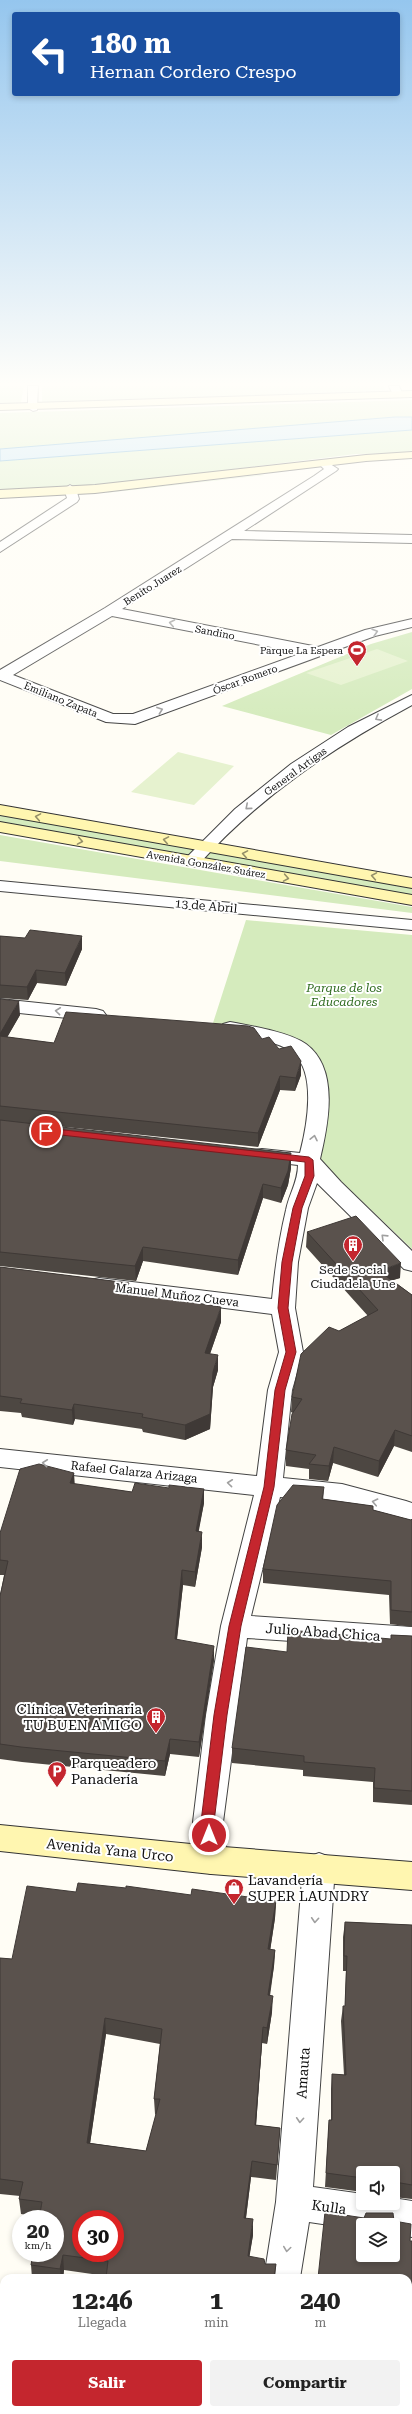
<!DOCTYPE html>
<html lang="es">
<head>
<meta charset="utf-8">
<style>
	:root { --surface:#fff; --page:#f2f2f2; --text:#222; --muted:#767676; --accent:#c4262e }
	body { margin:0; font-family:"Roboto Serif",serif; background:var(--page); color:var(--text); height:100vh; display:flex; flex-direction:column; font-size:15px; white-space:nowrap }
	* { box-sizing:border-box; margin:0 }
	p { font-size:13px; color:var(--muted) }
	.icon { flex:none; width:22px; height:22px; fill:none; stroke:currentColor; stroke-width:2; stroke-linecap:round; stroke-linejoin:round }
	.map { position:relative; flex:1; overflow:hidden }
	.details { position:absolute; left:0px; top:2274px; width:412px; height:140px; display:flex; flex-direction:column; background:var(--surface); border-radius:12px 12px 0 0; box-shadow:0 2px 6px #0003 }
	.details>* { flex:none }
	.top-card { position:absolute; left:12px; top:12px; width:388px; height:84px; border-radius:4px; box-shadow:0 2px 6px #0003; background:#1a4fa0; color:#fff; overflow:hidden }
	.buttons { position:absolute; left:356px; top:2166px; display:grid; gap:8px }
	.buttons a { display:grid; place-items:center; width:44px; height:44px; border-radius:4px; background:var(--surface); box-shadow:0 2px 6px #0003; font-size:20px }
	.speed { position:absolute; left:12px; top:2210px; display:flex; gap:8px; font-size:20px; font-weight:700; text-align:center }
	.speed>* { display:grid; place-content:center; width:52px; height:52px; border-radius:50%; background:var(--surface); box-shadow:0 2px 6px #0003; line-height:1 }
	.speed small { font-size:10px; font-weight:400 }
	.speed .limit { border:6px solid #d22; background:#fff; color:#111 }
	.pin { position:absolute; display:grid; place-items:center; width:34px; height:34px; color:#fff; margin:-17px; border:2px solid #fff; border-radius:50%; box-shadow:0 1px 4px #0007 }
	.me { position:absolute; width:44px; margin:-22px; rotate:0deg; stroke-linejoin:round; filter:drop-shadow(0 0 3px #0008) }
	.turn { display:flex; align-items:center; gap:14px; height:84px; padding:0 12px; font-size:18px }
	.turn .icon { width:52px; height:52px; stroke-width:2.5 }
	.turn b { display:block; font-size:28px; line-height:34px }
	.eta { display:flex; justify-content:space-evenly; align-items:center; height:68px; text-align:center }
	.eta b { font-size:24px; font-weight:700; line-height:28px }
	.button { display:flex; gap:8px; margin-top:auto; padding:8px 12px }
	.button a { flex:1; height:46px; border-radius:4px; background:var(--accent); color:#fff; font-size:16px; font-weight:700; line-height:46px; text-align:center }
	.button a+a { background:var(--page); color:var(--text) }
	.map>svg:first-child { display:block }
</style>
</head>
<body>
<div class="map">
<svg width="412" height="2414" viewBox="0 0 412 2414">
	<rect width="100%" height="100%" fill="#fffdf5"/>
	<path fill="#d5ebbd" d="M0 386H24L21 402 0 405Z
		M42 386H383L385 390 53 404 42 402Z
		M412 400V417L0 449V413Z
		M412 430V453L356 454 88 487 0 491V461Z
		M260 475H265L105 493 109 492Z
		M412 632V689L331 735 222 706 371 644Z
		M0 810 204 847 192 861 0 827Z
		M0 835 412 907V913L0 861Z
		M209 852 412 887V895L204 858Z
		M246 920 412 935V1249L319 1160 315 1061 240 1026 213 1023Z"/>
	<path fill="#e6f2cf" d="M377 649 408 661 341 685 306 673Z
		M178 752 234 766 194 805 131 792Z"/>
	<path fill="#b9e0f7" stroke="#3f96cf" d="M395 417H412V430L0 461V449Z"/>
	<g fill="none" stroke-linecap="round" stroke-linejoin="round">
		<g stroke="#444" stroke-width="2">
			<path id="street" d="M28 386H38L37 410 33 411 28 408Z
				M389 386H399L403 395 402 397H394Z
				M324 460 338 469 336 471 244 531 412 535V543L232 539 122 609 318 647 365 630 412 619V627L375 636 135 724 106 722 0 680V670L105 608 314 476 324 469 318 463ZM112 616 302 653 133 714H113L13 675Z
				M70 485 76 489 79 499 77 502 0 552V542L67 498 64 489Z
				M412 695V705C332 748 259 797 198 865H186L183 861 235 809 291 764 348 727Z
				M0 881 412 920V930L0 891Z
				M0 999 96 1009 103 1011 106 1015 103 1019 96 1021 0 1011Z
				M230 1022C251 1026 289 1032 306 1044 340 1069 328 1125 320 1159L341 1182 412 1251V1271L404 1269 317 1183 308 1208 298 1262 295 1308 303 1352 292 1390 283 1478 342 1484 406 1501 412 1503V1524L361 1507 323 1500 280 1497 251 1616 412 1627V1649L247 1638 223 1822 227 1860 222 1870 211 1874 200 1870 195 1860 193 1822 206 1715 221 1626 254 1495 0 1467V1449L257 1476 268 1390 279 1352 272 1314 99 1292 91 1290 87 1285 91 1280 99 1278 272 1299C275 1269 279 1239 286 1210 289 1194 298 1182 298 1165L254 1160 251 1155 254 1150 262 1149 300 1153C307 1126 317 1073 293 1053 278 1040 242 1037 223 1032L220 1028 223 1024Z
				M319 1853 330 1857 335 1867 313 2187 363 2194V2203H393V2198L412 2201V2237L393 2234V2225H363V2230L309 2222 300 2278H264L276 2202 303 1867 308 1857Z
				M244 2410H282L281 2414H243Z"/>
		</g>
		<g stroke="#333" stroke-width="2">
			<path id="secondary" d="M412 391V397L0 410V404Z
				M412 452V458L366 461 95 493 0 498V490L95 485 366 455Z
				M0 805 412 878V888L0 815Z
				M0 822 412 895V905L0 832Z
				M0 1825 211 1846 412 1862V1890L211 1874 0 1851Z"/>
		</g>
		<use href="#street" fill="#fff" fill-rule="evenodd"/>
		<use href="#secondary" fill="#fff6b0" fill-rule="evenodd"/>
	</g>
	<path fill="#4d4742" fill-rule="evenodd" d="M0 936 82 949 66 986 37 983 28 1000 0 998Z
		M0 999 20 1015 7 1037 54 1043 262 1039 301 1075 295 1091 280 1090 258 1147 46 1125 291 1168 288 1185 281 1203 263 1198 238 1275 143 1261 136 1281 0 1266Z
		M307 1232 400 1278 392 1280 412 1295V1452L394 1446 378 1477 333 1463 328 1481 309 1479V1469L286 1466V1450L293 1413 291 1412 292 1397 339 1331 368 1316 306 1247Z
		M0 1267 129 1283V1292L221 1322 210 1354 218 1370 213 1387 210 1429 185 1440 143 1432 142 1429 75 1419 73 1425 22 1417 21 1413 0 1411Z
		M74 1473V1484L132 1492 169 1488 204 1489V1503L198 1532 202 1547 195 1587 183 1585 177 1640 214 1660 199 1757 170 1754 165 1776 22 1762 0 1759V1596L4 1575H0V1533Z
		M324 1499 373 1506V1510L411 1520 412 1519V1627L390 1624 389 1595 263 1583V1569Z
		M391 1635 412 1636V1805L373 1802V1782L303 1776V1770L232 1763V1748L391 1639Z
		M76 1892 191 1895 276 1901 275 1918 270 1950H275L274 1966 270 1996 272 2012 267 2044 262 2043 256 2125 280 2128 276 2180 251 2177 246 2218 253 2235 249 2257 265 2264H276L275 2278H106V2276L64 2270 63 2278H32L31 2265 40 2217 21 2214 19 2199 20 2196 0 2194V1958L12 1959ZM106 2034 160 2044 154 2099 155 2114 156 2115 146 2151 90 2143Z
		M345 1922 412 1925V2199L393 2197V2173H363V2192L325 2187 329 2120H331V2089L332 2074 344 2075 341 2021 343 2006H345L346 1971H343V1937Z
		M364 2218 394 2221 410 2241H412V2304H408V2278Z"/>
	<path fill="#3f3936" d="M82 936V949L66 986 65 973Z
		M36 970 37 983 28 1000 27 987Z
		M19 1001 20 1015 0 1050V1034Z
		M301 1061V1075L295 1091 296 1078Z
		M280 1076V1090L258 1147V1133Z
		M291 1153V1168L288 1185 281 1203V1188Z
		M263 1184V1198L238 1275V1260Z
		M143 1247V1261L136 1281 135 1266Z
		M401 1263 400 1278 378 1285 379 1271Z
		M129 1283V1298L125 1291Z
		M221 1307V1322L205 1368V1353Z
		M218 1355V1370L213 1387 210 1429 185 1440V1425L213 1372Z
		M74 1404 75 1419 73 1425 72 1410Z
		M395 1430 394 1446 378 1477 379 1461Z
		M334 1447 333 1463 328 1481 329 1466Z
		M74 1473 75 1488 70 1483Z
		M324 1487 323 1502 322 1499Z
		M204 1489V1503L196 1546V1531Z
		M202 1532V1547L195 1587V1572Z
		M182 1570 183 1585 175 1654V1639Z
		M214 1646V1660L199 1757V1742Z
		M170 1739V1754L165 1776V1761Z
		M276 1901 275 1918 268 1965V1949Z
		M275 1950 274 1966 267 2011 268 1995Z
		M273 1996 272 2012 267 2044V2028Z
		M105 2018 106 2034 88 2158 87 2143Z
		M263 2027 262 2043 255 2140V2125Z
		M280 2128 279 2144 276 2180 277 2165Z
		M252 2161 251 2177 244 2233V2218Z
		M395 2182 393 2197V2187Z
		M253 2219V2235L247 2272 248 2256Z
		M63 2255 64 2270 63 2278H61L60 2269Z
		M4 2388V2410H5L4 2414H1Z"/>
	<path fill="#5a524d" stroke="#3f3936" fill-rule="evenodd" d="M30 930 82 936 65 973 36 970 27 987 0 985V936L25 938Z
		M0 999 19 1001 0 1034Z
		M66 1012 248 1026 254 1028 262 1039 269 1037 279 1049 291 1046 301 1061 296 1078 280 1076 258 1133 0 1106V1036L54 1043Z
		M0 1120 291 1153 288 1171 281 1188 263 1184 238 1260 143 1247 135 1266 0 1252Z
		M356 1216 401 1263 379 1271 412 1295V1436L395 1430 379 1461 334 1447 329 1466 309 1464 316 1455 286 1450 292 1414 302 1399 292 1397 301 1354 329 1327 339 1331 378 1310 307 1232Z
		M0 1267 129 1283 125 1291 221 1307 205 1353 218 1355 213 1372 210 1414 185 1425 142 1417 143 1414 74 1404 72 1410 20 1403 22 1399 0 1396Z
		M39 1464 74 1473 70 1483 132 1492 135 1483 169 1488V1485L204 1489 196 1531 202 1532 195 1572 182 1570 175 1639 214 1646 199 1742 170 1739 165 1761 21 1747 0 1744V1596L8 1561 0 1560V1533L20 1469Z
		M293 1485 324 1487 322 1499 373 1506V1510L411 1520 412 1519V1612L391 1610V1581L263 1569 277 1505Z
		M288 1630 391 1639V1635L412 1636V1791L374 1788 375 1768 304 1762V1756L232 1748 246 1647 287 1652Z
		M78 1883 126 1888V1886L191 1895 192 1889 276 1901 268 1949 275 1950 268 1995 273 1996 267 2028 263 2027 255 2125 280 2128 277 2165 252 2161 244 2218 253 2219 248 2256 264 2259 265 2264H276L274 2278H106L108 2261 63 2255 60 2269 31 2265 33 2253H55V2219H39L42 2202 19 2199 23 2182 0 2179V1958L12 1959 27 1886 76 1892ZM105 2018 162 2029 154 2099H160L146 2151 87 2143ZM81 2219H115V2253H81Z
		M345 1922 412 1925V2185L395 2182 393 2187V2173H363V2178L326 2173 329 2120H332V2074L346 2075 343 2006H345L347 1956H344Z
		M325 2212 364 2218 366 2213H393L394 2221 411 2224 410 2241H412V2291L408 2290V2278H318ZM363 2225H393V2255H363Z
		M408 2337H412V2414H315V2410H408Z
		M0 2371 4 2372V2388L1 2414H0Z
		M108 2410H224V2414H108Z"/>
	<defs><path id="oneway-chevron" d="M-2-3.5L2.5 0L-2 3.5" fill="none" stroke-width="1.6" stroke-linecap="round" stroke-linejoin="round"/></defs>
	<g stroke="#a0a0a0">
		<use href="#oneway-chevron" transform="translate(172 623) rotate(-169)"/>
		<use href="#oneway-chevron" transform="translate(375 632) rotate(-16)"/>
		<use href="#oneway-chevron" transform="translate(160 710) rotate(-20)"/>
		<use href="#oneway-chevron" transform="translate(378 718) rotate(151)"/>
		<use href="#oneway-chevron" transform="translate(248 807) rotate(139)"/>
		<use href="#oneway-chevron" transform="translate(58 1011) rotate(-174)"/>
		<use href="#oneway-chevron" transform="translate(314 1138) rotate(-78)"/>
		<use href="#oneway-chevron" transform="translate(384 1237) rotate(-136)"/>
		<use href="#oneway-chevron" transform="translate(45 1463) rotate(-174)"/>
		<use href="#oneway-chevron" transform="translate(230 1483) rotate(-174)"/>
		<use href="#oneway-chevron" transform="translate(375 1502) rotate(-168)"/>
		<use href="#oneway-chevron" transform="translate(315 1920) rotate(94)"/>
		<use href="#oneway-chevron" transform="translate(300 2120) rotate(94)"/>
		<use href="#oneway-chevron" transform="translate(287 2249) rotate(98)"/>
	</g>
	<g stroke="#948f68">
		<use href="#oneway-chevron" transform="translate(38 817) rotate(-170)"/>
		<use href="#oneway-chevron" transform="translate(166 840) rotate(-170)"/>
		<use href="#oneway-chevron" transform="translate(80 841) rotate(10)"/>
		<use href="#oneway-chevron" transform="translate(245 854) rotate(-170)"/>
		<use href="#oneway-chevron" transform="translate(374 876) rotate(-170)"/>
		<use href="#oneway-chevron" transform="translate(286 878) rotate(10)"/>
	</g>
	<linearGradient id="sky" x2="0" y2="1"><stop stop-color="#95c6ee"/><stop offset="0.53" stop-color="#fffefa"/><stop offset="1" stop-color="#fffefa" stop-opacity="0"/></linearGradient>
	<rect width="412" height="724" fill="url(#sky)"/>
	<path fill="#c4262e" stroke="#7f191e" d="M46 1128 309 1157 313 1160 314 1176 302 1208 292 1262 288 1308 296 1352 285 1390 274 1487 241 1626 227 1715 214 1822 213 1839H204L201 1822 214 1715 229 1626 264 1487 275 1390 286 1352 278 1308 282 1262 293 1208 305 1176V1162L43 1133 42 1131Z"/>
	<defs>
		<g id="stadium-pin" transform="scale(1)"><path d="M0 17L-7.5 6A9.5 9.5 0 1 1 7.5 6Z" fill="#c4262e" stroke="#fff"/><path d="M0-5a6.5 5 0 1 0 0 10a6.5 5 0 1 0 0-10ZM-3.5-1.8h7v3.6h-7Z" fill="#fff"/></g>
		<g id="building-pin" transform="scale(1)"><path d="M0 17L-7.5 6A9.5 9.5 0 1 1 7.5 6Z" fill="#c4262e" stroke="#fff"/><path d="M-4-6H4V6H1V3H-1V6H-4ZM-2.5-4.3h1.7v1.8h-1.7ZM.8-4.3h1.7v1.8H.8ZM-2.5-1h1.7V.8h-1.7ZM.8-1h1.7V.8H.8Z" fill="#fff"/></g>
		<g id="parking-pin" transform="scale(1)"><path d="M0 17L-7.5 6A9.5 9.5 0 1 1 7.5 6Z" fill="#c4262e" stroke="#fff"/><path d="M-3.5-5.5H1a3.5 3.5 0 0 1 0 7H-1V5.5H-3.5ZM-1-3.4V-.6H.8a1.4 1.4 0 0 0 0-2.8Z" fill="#fff"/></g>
		<g id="shop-pin" transform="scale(1)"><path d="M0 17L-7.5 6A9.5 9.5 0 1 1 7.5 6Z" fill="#c4262e" stroke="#fff"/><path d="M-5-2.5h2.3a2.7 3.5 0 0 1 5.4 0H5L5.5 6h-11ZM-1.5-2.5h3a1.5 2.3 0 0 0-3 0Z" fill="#fff"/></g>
	</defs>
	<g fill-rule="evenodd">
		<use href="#stadium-pin" x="357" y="650"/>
		<use href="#building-pin" x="353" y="1245"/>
		<use href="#building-pin" x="156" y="1717"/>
		<use href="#parking-pin" x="57" y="1771"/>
		<use href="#shop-pin" x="234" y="1888"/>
	</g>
	<g text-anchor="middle" stroke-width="4" stroke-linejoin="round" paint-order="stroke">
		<g font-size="10" fill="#111" stroke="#fff">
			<text transform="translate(152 585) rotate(-32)" y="4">Benito Juarez</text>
			<text transform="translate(215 632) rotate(11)" y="4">Sandino</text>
			<text transform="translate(245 679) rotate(-20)" y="4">Óscar Romero</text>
			<text transform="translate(61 699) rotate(22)" y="4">Emiliano Zapata</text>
			<text transform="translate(295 771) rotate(-36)" y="4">General Artigas</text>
			<text transform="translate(206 864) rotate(10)" y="4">Avenida González Suárez</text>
		</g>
		<g font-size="10" fill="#111" stroke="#fff" text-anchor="end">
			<text x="343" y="654">Parque La Espera</text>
		</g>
		<g font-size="12" fill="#111" stroke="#fff">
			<text transform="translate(206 906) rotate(5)" y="4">13 de Abril</text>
			<text transform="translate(177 1295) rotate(7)" y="4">Manuel Muñoz Cueva</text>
			<text transform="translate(134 1472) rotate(6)" y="4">Rafael Galarza Arizaga</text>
		</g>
		<g font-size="12" font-style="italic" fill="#2f6b1f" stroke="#fff">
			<text x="344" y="992">Parque de los<tspan x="344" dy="14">Educadores</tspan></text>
		</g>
		<g font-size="12" fill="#111" stroke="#fff">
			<text x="353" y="1274">Sede Social<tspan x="353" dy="14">Ciudadela Une</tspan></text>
		</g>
		<g font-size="14" fill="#111" stroke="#fff">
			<text transform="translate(323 1632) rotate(4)" y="5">Julio Abad Chica</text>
			<text transform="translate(110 1850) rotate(6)" y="5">Avenida Yana Urco</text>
			<text transform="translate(303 2073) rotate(-86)" y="5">Amauta</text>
			<text transform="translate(329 2207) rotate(8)" y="5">Kulla</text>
		</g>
		<g font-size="14" fill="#111" stroke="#fff" text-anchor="start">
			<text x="142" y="1714" text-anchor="end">Clínica Veterinaria<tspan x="142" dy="16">TU BUEN AMIGO</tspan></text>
			<text x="71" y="1768">Parqueadero<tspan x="71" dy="16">Panadería</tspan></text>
			<text x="248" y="1885">Lavandería<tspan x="248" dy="16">SUPER LAUNDRY</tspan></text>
		</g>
	</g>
</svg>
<div class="buttons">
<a><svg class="icon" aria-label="sound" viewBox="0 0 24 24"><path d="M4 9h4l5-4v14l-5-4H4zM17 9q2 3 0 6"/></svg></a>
<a><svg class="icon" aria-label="layers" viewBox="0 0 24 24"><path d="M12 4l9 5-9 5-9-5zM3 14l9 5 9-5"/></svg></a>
</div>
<div class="speed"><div>20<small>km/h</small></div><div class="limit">30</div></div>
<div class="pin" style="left:46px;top:1131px;background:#d93025"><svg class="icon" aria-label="arrive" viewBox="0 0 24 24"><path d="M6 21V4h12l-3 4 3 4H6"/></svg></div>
<svg class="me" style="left:209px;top:1835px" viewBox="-20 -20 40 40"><circle r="17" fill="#c4262e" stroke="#fff" stroke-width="3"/><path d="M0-11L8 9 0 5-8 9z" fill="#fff"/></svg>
<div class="top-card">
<div class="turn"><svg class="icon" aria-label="left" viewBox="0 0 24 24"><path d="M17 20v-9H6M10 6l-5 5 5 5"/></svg><div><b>180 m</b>Hernan Cordero Crespo</div></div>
</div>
<section class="details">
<div class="eta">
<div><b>12:46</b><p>Llegada</p></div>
<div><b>1</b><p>min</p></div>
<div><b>240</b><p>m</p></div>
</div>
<div class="button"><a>Salir</a><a>Compartir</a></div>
</section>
</div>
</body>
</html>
